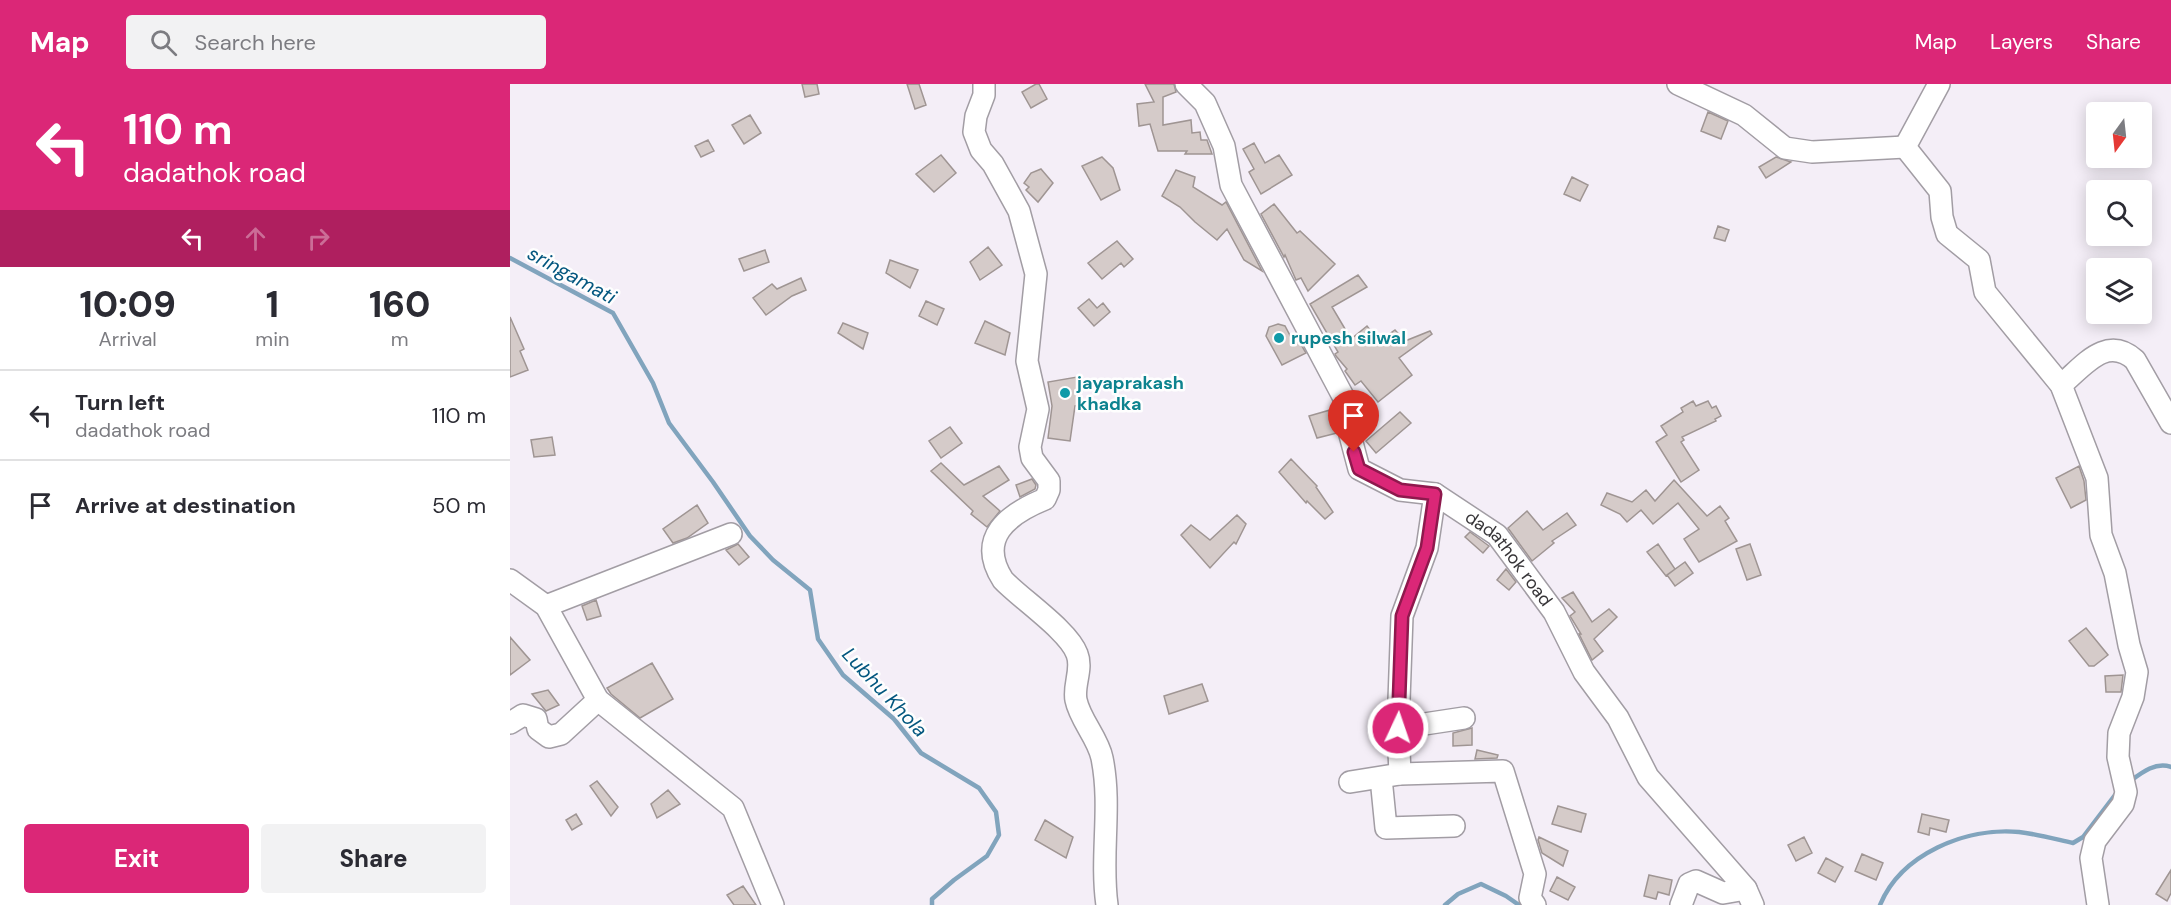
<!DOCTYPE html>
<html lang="en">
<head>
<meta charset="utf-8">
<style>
	:root { --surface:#fff; --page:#f2f2f3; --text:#2b2b33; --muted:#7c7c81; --line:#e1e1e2; --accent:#db2777 }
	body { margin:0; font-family:"DM Sans",sans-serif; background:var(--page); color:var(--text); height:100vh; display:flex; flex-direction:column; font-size:22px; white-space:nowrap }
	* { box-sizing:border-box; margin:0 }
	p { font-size:20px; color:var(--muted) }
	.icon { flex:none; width:33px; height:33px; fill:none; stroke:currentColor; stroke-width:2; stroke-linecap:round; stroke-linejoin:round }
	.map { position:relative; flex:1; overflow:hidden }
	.sheet { display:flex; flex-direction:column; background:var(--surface); width:510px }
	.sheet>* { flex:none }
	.top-card { background:#db2777; color:#fff; overflow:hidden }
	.needle { width:39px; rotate:195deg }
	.fabs { position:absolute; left:1576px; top:18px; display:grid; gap:12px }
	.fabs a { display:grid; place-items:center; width:66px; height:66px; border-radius:6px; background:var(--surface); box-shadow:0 3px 15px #0003; font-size:30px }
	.pin { position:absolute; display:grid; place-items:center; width:51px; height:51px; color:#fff; margin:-62px -26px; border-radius:50% 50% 50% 0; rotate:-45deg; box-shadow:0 0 6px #0007 }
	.pin .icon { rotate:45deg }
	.me { position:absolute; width:66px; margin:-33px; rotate:3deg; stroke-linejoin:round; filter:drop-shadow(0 0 4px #0008) }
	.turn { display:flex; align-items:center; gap:21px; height:126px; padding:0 24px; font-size:27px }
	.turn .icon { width:78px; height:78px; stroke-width:2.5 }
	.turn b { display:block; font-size:42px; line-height:51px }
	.lanes { display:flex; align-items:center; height:57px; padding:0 24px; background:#0003; justify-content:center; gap:30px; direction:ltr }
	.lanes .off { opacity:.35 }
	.eta { display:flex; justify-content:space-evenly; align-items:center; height:102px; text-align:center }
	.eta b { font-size:36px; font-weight:800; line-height:42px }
	.button { display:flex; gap:12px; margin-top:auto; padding:12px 24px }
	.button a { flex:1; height:69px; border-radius:6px; background:var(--accent); color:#fff; font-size:24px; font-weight:800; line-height:69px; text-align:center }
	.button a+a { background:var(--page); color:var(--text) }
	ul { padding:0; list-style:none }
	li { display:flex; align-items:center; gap:18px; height:90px; padding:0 24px; border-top:2px solid var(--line) }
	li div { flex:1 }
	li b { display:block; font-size:22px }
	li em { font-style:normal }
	header { display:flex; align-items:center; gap:36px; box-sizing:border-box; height:84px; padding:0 30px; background:var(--accent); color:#fff }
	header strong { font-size:28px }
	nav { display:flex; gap:33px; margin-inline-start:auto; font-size:21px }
	.search { width:420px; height:54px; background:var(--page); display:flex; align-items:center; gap:15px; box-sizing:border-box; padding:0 21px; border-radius:6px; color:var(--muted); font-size:22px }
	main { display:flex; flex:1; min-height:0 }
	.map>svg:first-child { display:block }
</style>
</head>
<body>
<header>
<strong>Map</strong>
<div class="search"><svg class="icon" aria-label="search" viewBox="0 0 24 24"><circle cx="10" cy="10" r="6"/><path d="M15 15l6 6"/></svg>Search here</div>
<nav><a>Map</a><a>Layers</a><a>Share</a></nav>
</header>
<main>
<section class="sheet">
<div class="top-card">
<div class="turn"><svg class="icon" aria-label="left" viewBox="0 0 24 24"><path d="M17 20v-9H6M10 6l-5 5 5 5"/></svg><div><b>110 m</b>dadathok road</div></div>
<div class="lanes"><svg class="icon" aria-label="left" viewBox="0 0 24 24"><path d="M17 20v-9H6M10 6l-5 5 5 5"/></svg><svg class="icon off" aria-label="ahead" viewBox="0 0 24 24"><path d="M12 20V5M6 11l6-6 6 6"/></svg><svg class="icon off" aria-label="right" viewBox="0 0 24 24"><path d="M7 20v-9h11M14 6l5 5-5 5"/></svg></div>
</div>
<div class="eta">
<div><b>10:09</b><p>Arrival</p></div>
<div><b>1</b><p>min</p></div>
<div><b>160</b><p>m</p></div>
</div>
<ul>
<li><svg class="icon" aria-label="left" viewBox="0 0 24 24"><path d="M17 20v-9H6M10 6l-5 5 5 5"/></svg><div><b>Turn left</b><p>dadathok road</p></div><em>110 m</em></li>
<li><svg class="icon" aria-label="arrive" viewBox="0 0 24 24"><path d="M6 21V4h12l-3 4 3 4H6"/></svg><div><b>Arrive at destination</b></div><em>50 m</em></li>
</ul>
<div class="button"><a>Exit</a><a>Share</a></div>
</section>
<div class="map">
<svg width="1661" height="821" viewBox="0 0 1661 821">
	<rect width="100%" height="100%" fill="#f4eef7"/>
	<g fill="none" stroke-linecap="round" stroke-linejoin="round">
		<path stroke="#81a4bd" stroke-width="4.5" d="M0 174 103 229 143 299 159 339 203 398 240 452 263 476 300 506 308 555 333 591 384 635 411 669 469 704 486 728 489 751 477 772 444 796 422 815V821
			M1619 698C1631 689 1646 677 1661 683
			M935 821 948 810 971 800 996 812 1009 821
			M1370 821C1391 770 1456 743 1509 748 1527 750 1545 755 1563 759L1573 753 1608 707"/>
	</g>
	<path fill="#d5cbc9" stroke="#9f9593" stroke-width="1.5" d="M292 0H307L309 10 295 13Z
		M397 0H409L416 21 405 25Z
		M526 0H529L537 15 521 24 512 8Z
		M635 0H664L666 8 653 13V41L681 36 682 49 690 48 691 56H697L702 70H675L677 67H648L640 40 629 42 627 20 644 18Z
		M1198 28 1218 37 1211 55 1191 47Z
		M240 31 251 49 234 60 222 41Z
		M198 56 204 67 191 73 185 62Z
		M744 59 755 79 769 71 782 91 751 110 739 88 744 85 733 65Z
		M431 71 446 89 424 108 406 90Z
		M592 73 603 84 610 106 591 116 572 82Z
		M1266 73 1281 78 1256 94 1249 83Z
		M531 85 543 99 528 118 516 106 519 103 514 99 521 89Z
		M666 86 685 93 683 103 712 121 716 118 752 187 734 176 717 145 707 156 685 138 670 123 652 112Z
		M1062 93 1078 101 1070 117 1054 110Z
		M764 120 787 149 790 147 825 180 798 207 791 194 786 196 775 171 774 173 751 130Z
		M1208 142 1219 146 1215 157 1204 154Z
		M607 157 623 175 614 183 611 179 592 195 578 179Z
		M478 163 492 181 470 196 460 178Z
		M255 166 259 178 234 187 229 175Z
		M380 176 408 186 400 204 376 189Z
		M848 191 857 203 822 223 841 255 857 242 869 257 885 246 895 257 920 247 922 250 889 274 902 291 868 318 851 297 845 301 835 287 837 285 826 272 825 270 828 268 800 220Z
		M291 194 296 206 282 212 256 231 243 214 262 200 267 205Z
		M579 215 587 224 593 219 600 228 584 242 568 224Z
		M416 217 434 225 427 241 409 232Z
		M0 233 14 265 10 267 18 286 0 293Z
		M475 237 500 249 495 271 465 259Z
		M333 239 358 249 353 265 328 249Z
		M768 240 775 242 784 259 789 257 796 269 772 281 756 252 759 243Z
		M567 293 571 321 565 322 560 357 538 354 542 322 538 298Z
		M1183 317 1186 322 1198 317 1202 324 1206 322 1211 332 1205 335 1206 337 1172 353 1174 356 1171 358 1189 386 1171 398 1146 358 1157 351 1151 342 1173 328 1171 324Z
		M820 326 827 349 807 354 799 332Z
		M890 328 901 339 866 369 856 357Z
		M440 343 452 359 431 374 419 357Z
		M42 353 45 371 24 373 21 356Z
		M781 375 807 402 806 403 823 428 815 435 797 417 796 419 769 388Z
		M431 379 454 401 489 382 499 396 473 412 490 427 477 443 461 430 463 427 421 387Z
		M1569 382 1574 397 1576 416 1561 424 1546 394Z
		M522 395 526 401 525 405 510 413 506 401Z
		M1164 396 1197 432 1210 422 1219 434 1215 437 1227 457 1189 478 1174 455 1189 445 1168 419 1143 440 1131 426 1117 438 1110 430 1091 421 1097 409 1122 418 1136 406 1145 417Z
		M187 421 198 439 177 454 163 459 153 445Z
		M1017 427 1033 446 1057 429 1066 441 1042 457 1044 459 1022 477 998 444Z
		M727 431 736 440 726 460 724 458 700 484 671 451 681 441 700 456Z
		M960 448 979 462 973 469 955 453Z
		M228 460 239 473 229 481 216 466Z
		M1148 460 1165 485 1156 492 1137 468Z
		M1240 460 1251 491 1237 496 1226 465Z
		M1175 478 1183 489 1165 502 1157 491Z
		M996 485 1006 498 999 506 987 496Z
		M1063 508 1082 538 1099 525 1107 533 1084 555 1093 567 1082 576 1069 550H1071L1060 532 1065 528 1052 514Z
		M86 516 91 532 77 536 72 522Z
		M1576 544 1598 571 1584 582H1579L1559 557Z
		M0 553 20 576 0 591Z
		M142 579 163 615 130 634 101 610 97 604Z
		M1613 591 1611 608H1596L1595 592Z
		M692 600 698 617 659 630 654 612Z
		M38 606 49 621 36 627 22 610Z
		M962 644V661L943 662V649Z
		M967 666 988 671 987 674 965 675Z
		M87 697 108 723 101 732 80 702Z
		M158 706 170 720 147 734 141 720Z
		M1048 722 1076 730 1071 748 1042 740Z
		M66 730 72 740 62 746 56 736Z
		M1412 730 1439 736 1436 748 1420 744 1419 751 1408 748Z
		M535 736 563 753 556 774 525 756Z
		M1029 753 1058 767 1053 782 1032 769 1028 756Z
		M1294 753 1302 769 1286 777 1278 761Z
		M1352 770 1373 779 1366 796 1345 787Z
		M1316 774 1333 783 1325 798 1308 789Z
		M1661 786V809L1657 817 1646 810Z
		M1139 791 1162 796 1159 811 1148 808 1146 815 1134 812Z
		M1047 793 1065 803 1058 816 1040 807Z
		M233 802 246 821H224L217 811Z"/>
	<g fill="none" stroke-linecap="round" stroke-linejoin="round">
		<g stroke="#a29da4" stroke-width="24">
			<g id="minor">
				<path d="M474 0V11L466 32 464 48 471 66 483 80 509 127 526 190 517 277 528 325 520 363 522 374 539 397V406L535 415C498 430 466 454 493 496 511 515 559 547 567 570 573 585 563 601 566 616 570 636 588 654 592 674 602 723 590 772 597 821"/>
				<path id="s1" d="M676 0 695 19 714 62 721 101 835 316 840 351 849 385 890 406 925 410 987 451 1044 528 1074 588 1108 634 1138 693 1236 805 1243 821"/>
				<path d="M1168 0 1234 31 1275 64 1302 68 1395 63"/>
				<path d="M1429 0 1395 63 1430 107 1432 133 1437 150 1469 176 1475 208 1551 301 1587 394 1591 451 1605 489 1619 561 1627 588 1623 613 1609 649 1608 673 1616 708 1613 720 1585 757 1581 774 1588 821"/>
				<path d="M1551 301C1573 283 1596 250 1625 276L1661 339"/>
				<path d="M0 496 36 522 88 616 223 724 263 821"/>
				<path d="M36 522 221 450"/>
				<path d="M0 639 13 631 26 635 28 645 39 653 51 650 88 616"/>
				<path d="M888 644 954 634"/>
				<path d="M890 690 888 644 892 532 917 464 925 410"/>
				<path d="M871 694 876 744 944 742"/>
				<path d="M840 698 890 690 993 687 1025 790 1020 814 1025 821"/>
				<path d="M1171 821 1179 800 1186 797 1213 809 1236 805"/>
			</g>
		</g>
		<use href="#minor" stroke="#fff" stroke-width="21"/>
	</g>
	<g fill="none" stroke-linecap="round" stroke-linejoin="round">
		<g stroke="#8e194d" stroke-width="15">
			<path id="route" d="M844 368 849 385 890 406 925 410 917 464 892 532 888 644"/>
		</g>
		<use href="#route" stroke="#db2777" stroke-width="10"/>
	</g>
	<g fill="#0f9aa8" stroke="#fefefe" stroke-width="2">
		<circle cx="769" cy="254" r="6"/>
		<circle cx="555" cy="309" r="6"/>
	</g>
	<g text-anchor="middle" stroke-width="5" stroke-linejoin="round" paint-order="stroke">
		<g font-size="18" font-weight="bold" fill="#0d838f" stroke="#fefefe" text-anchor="start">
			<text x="781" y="260">rupesh silwal</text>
			<text x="567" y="305">jayaprakash<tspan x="567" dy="21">khadka</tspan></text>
		</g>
		<g font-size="18" fill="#383639" stroke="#fefefe">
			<text dy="6" stroke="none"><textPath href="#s1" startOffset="608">dadathok road</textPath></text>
		</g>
		<g font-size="20" font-style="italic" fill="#04577f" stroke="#fefefe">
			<text transform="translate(62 191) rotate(29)" y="7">sringamati</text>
			<text transform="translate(375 608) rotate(47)" y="7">Lubhu Khola</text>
		</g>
	</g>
</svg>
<div class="fabs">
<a><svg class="needle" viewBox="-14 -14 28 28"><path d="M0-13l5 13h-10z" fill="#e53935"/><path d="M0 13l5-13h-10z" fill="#7c7c81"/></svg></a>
<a><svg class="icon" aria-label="search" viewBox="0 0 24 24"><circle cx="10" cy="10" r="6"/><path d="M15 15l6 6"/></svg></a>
<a><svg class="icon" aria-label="layers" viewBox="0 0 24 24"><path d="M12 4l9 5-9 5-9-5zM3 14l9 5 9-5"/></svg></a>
</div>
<div class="pin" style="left:844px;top:368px;background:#d93025"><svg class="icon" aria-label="arrive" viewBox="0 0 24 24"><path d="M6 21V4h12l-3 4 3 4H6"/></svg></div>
<svg class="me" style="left:888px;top:644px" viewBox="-20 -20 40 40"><circle r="17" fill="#db2777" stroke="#fff" stroke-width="3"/><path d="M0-11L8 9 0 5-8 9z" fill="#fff"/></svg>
</div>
</main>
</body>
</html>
